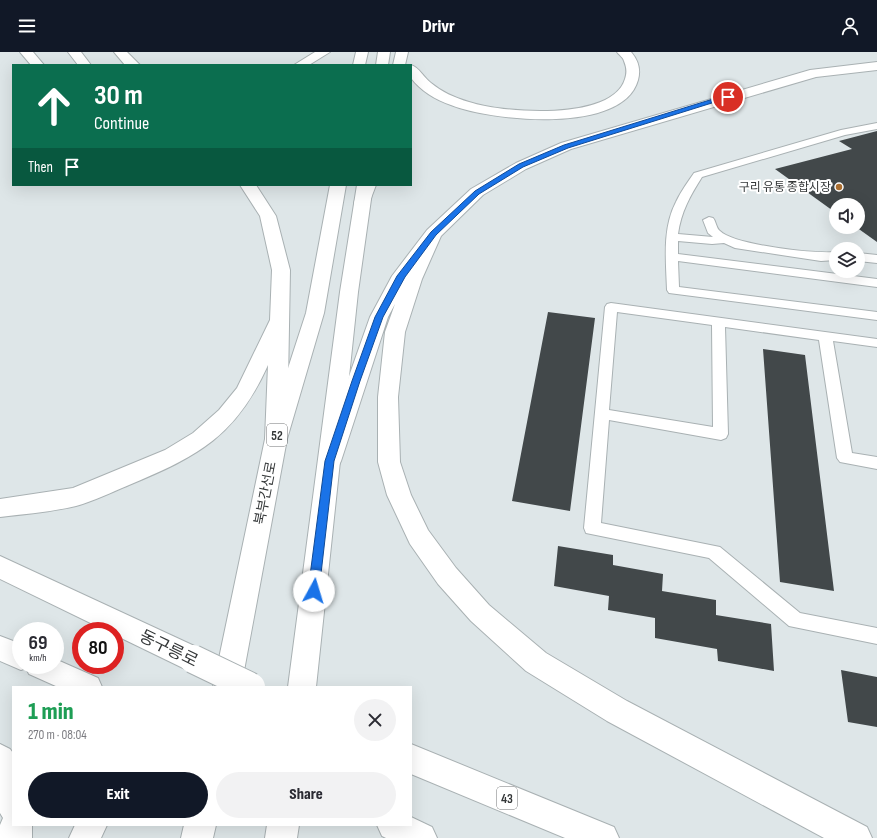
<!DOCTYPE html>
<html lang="en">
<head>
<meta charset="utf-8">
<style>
	:root { --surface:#fff; --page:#f2f2f3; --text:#2b2b33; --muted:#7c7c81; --accent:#111827 }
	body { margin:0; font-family:"Sofia Sans Condensed","Noto Sans KR",sans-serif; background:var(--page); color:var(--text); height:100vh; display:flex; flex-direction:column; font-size:15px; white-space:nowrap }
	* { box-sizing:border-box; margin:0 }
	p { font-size:13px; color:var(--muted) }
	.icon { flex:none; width:22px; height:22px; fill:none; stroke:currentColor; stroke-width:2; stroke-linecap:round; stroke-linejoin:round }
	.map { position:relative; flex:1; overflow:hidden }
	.panel { position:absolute; left:12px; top:634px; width:400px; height:140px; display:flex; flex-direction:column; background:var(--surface); border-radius:0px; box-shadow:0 4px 16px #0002 }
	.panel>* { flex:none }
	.guide { position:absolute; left:12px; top:12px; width:400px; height:122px; border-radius:0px; box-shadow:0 4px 16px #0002; background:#0b6e4f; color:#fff; overflow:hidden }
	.controls { position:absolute; left:829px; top:146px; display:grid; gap:8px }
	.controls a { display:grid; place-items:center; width:36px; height:36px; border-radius:50%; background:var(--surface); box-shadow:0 4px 16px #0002; font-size:20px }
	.speed { position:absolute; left:12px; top:570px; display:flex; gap:8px; font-size:20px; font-weight:700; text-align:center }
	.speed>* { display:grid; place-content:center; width:52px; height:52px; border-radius:50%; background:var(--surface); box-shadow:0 4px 16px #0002; line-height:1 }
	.speed small { font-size:10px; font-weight:400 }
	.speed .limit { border:6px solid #d22; background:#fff; color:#111 }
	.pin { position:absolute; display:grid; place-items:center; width:34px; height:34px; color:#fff; margin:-17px; border:2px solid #fff; border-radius:50%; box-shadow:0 1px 4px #0007 }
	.me { position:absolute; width:44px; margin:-22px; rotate:6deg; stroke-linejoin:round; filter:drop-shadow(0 0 3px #0008) }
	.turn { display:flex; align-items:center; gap:14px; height:84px; padding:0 16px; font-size:18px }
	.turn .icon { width:52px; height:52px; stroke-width:2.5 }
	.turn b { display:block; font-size:28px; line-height:34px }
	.then { display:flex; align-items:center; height:38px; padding:0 16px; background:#0003; gap:8px; font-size:15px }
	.round { display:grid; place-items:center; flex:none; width:42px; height:42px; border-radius:21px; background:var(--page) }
	.summary { display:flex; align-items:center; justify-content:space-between; height:68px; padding:0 16px }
	h1 { font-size:24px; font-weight:800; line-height:30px; color:#1e9e55 }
	.primary-button { display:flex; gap:8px; margin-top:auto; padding:8px 16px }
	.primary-button a { flex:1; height:46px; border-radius:24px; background:var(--accent); color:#fff; font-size:16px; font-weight:800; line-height:46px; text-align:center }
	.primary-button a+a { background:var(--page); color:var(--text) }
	header { display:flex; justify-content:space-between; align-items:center; height:52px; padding:0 16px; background:var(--accent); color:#fff; font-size:18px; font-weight:800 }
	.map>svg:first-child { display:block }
</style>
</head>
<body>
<header><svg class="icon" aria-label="menu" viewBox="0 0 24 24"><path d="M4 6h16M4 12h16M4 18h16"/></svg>Drivr<svg class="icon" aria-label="person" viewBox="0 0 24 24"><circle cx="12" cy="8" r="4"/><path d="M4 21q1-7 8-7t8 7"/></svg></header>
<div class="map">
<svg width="877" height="786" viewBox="0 0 877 786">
	<rect width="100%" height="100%" fill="#dee6e8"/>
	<path fill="#42484a" d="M877 79V190L856 175H858V153H836V161L775 117 852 97 839 89Z
		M548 260 595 266 570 459 512 449Z
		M763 297 805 303 834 539 780 530Z
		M558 494 613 503V513L663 522 662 539 716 548V563L771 572 774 619 718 609 717 597 655 586V566L608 558 609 544 554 534Z
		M841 618 877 625V675L848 670Z"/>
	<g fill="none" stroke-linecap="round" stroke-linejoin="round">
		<g stroke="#a9b1b3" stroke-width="2">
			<path id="service" d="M877 71V77L845 83 702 125C690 144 681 160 678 182L713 185 708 181 703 168 709 165 713 166C716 169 716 176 720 179 734 193 814 202 836 200V208L821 209 735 196 724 191 712 192 678 189V202L877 227V235L678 209 679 235 877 260V268L669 241 667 238C666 208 662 177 676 150 681 139 688 130 694 121L841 78Z
				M858 201 877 203V211L858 209Z
				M611 251 877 287V295L833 289 852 401 877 405V417L840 410 837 406 819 288 725 275 728 382 726 386 721 388 609 368 601 471 720 495 800 561 877 576V592L789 574 709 506 586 481 584 476 605 255 607 252ZM617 260 712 273 713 375 609 358Z"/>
		</g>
		<g stroke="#a9b1b3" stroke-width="2">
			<path id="primary" d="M0 504 203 598 207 607 203 616 193 620 183 616 115 583V579H107L0 527Z
				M0 584 21 592V613H55V607L98 626 102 635H58L29 622 26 616 21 618 0 609Z
				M411 692 614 775 619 786H565L411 722Z
				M411 765 432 775 437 786H386L382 784 377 773H411Z"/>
		</g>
		<g stroke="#a9b1b3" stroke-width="2">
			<path id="trunk" d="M356 0H368L365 13H353Z
				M378 0H390L388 13H376Z
				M330 133H346L324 261 287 387 241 635H213L265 387 306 261Z
				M357 133H373L358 240 316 635H288L340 240Z
				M0 692 10 697 13 701V773H32V786H0V773L3 766 0 761Z
				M75 773H107L101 786H69Z
				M184 773H216L213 786H181Z
				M267 773H299L297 786H265Z"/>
		</g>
		<g stroke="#a9b1b3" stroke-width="2">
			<path id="motorway" d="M20 0H33L44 13H31Z
				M68 0H81L91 13H78Z
				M114 0H127L140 13H125Z
				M315 0H330L309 13H294Z
				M396 0H408L405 13H393Z
				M617 0H631C638 8 641 17 638 28 623 83 491 69 451 53 436 48 421 39 411 26V13C419 15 424 26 431 31 442 40 455 46 469 50 502 61 612 70 625 27 627 21 627 16 624 9 623 5 619 3 617 0Z
				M877 10V18L816 25 571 97 526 117 483 143 441 184 422 227 405 280 398 345 400 410 411 443 428 478 456 516 489 553 546 601 627 649 867 775 872 786H824L607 669 526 619 471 569 438 532 410 492 387 443 378 410V345L385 280 395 252 388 265 341 409 338 415 330 418 322 415 319 409 370 265 392 224 427 178 471 137 516 111 561 91 810 18Z
				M240 133H256L276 164 290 218 287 387 284 393 276 395 268 393 265 387 268 313C236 384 199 404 129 433 112 440 94 449 76 454 51 460 25 462 0 465V447L73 436 165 398 193 381 219 358 237 336 270 268 272 218 260 164Z
				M360 133H376L368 154 362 156 356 154 354 151Z"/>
		</g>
		<use href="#service" fill="#fff" fill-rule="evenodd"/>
		<use href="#primary" fill="#fff" fill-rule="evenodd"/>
		<use href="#trunk" fill="#fff" fill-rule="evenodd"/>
		<use href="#motorway" fill="#fff" fill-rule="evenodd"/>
		<g stroke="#a9b1b3" stroke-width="30" stroke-linecap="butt">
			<path id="primary-bridge" d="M193 607 251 635"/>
		</g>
		<use href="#primary-bridge" stroke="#fff" stroke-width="28"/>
	</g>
	<path fill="#1a73e8" stroke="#114b97" d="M726 43 731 45 568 96 523 115 479 142 436 183 405 225 383 265 360 329 334 409 319 539 317 542H310L308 539 325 409 352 329 375 265 397 224 431 180 475 139 519 112 564 93Z"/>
	<circle fill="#aa6e30" stroke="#fff" stroke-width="1.5" cx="839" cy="135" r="4"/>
	<g text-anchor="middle" stroke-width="4" stroke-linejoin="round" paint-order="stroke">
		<g font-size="12" fill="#343738" stroke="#fff" text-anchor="end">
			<text x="831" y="139">구리 유통 종합시장</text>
		</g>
		<g fill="#fff" stroke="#717374" stroke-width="1">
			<rect x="267" y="372" width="20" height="22" rx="3"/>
			<rect x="497" y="735" width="20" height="22" rx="3"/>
		</g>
		<g font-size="13" font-weight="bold" fill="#343738">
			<text x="277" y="388">52</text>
			<text x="507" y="751">43</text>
		</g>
		<g font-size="14" fill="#343738" stroke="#fff">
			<text transform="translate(265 441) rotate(-79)" y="5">북부간선로</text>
		</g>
		<g font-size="17" fill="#343738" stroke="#fff">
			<text transform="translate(169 596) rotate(26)" y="6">동구릉로</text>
		</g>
	</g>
</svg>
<div class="controls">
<a><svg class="icon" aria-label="sound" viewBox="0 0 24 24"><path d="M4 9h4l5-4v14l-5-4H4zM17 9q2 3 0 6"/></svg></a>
<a><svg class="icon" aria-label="layers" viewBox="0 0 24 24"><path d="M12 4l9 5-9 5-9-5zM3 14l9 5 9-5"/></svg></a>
</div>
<div class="speed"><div>69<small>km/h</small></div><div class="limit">80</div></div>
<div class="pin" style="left:728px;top:45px;background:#d93025"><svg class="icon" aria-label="arrive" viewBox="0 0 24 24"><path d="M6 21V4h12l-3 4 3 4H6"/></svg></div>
<svg class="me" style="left:314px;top:539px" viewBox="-20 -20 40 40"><circle r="19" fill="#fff"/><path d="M0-13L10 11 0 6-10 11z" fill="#1a73e8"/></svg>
<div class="guide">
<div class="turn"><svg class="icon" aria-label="ahead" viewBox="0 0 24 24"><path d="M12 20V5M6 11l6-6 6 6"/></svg><div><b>30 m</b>Continue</div></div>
<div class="then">Then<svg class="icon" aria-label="arrive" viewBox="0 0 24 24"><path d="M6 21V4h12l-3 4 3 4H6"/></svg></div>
</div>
<section class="panel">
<div class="summary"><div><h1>1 min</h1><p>270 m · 08:04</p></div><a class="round"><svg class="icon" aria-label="close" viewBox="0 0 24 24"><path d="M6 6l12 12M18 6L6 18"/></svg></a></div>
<div class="primary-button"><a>Exit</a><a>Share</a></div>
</section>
</div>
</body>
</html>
